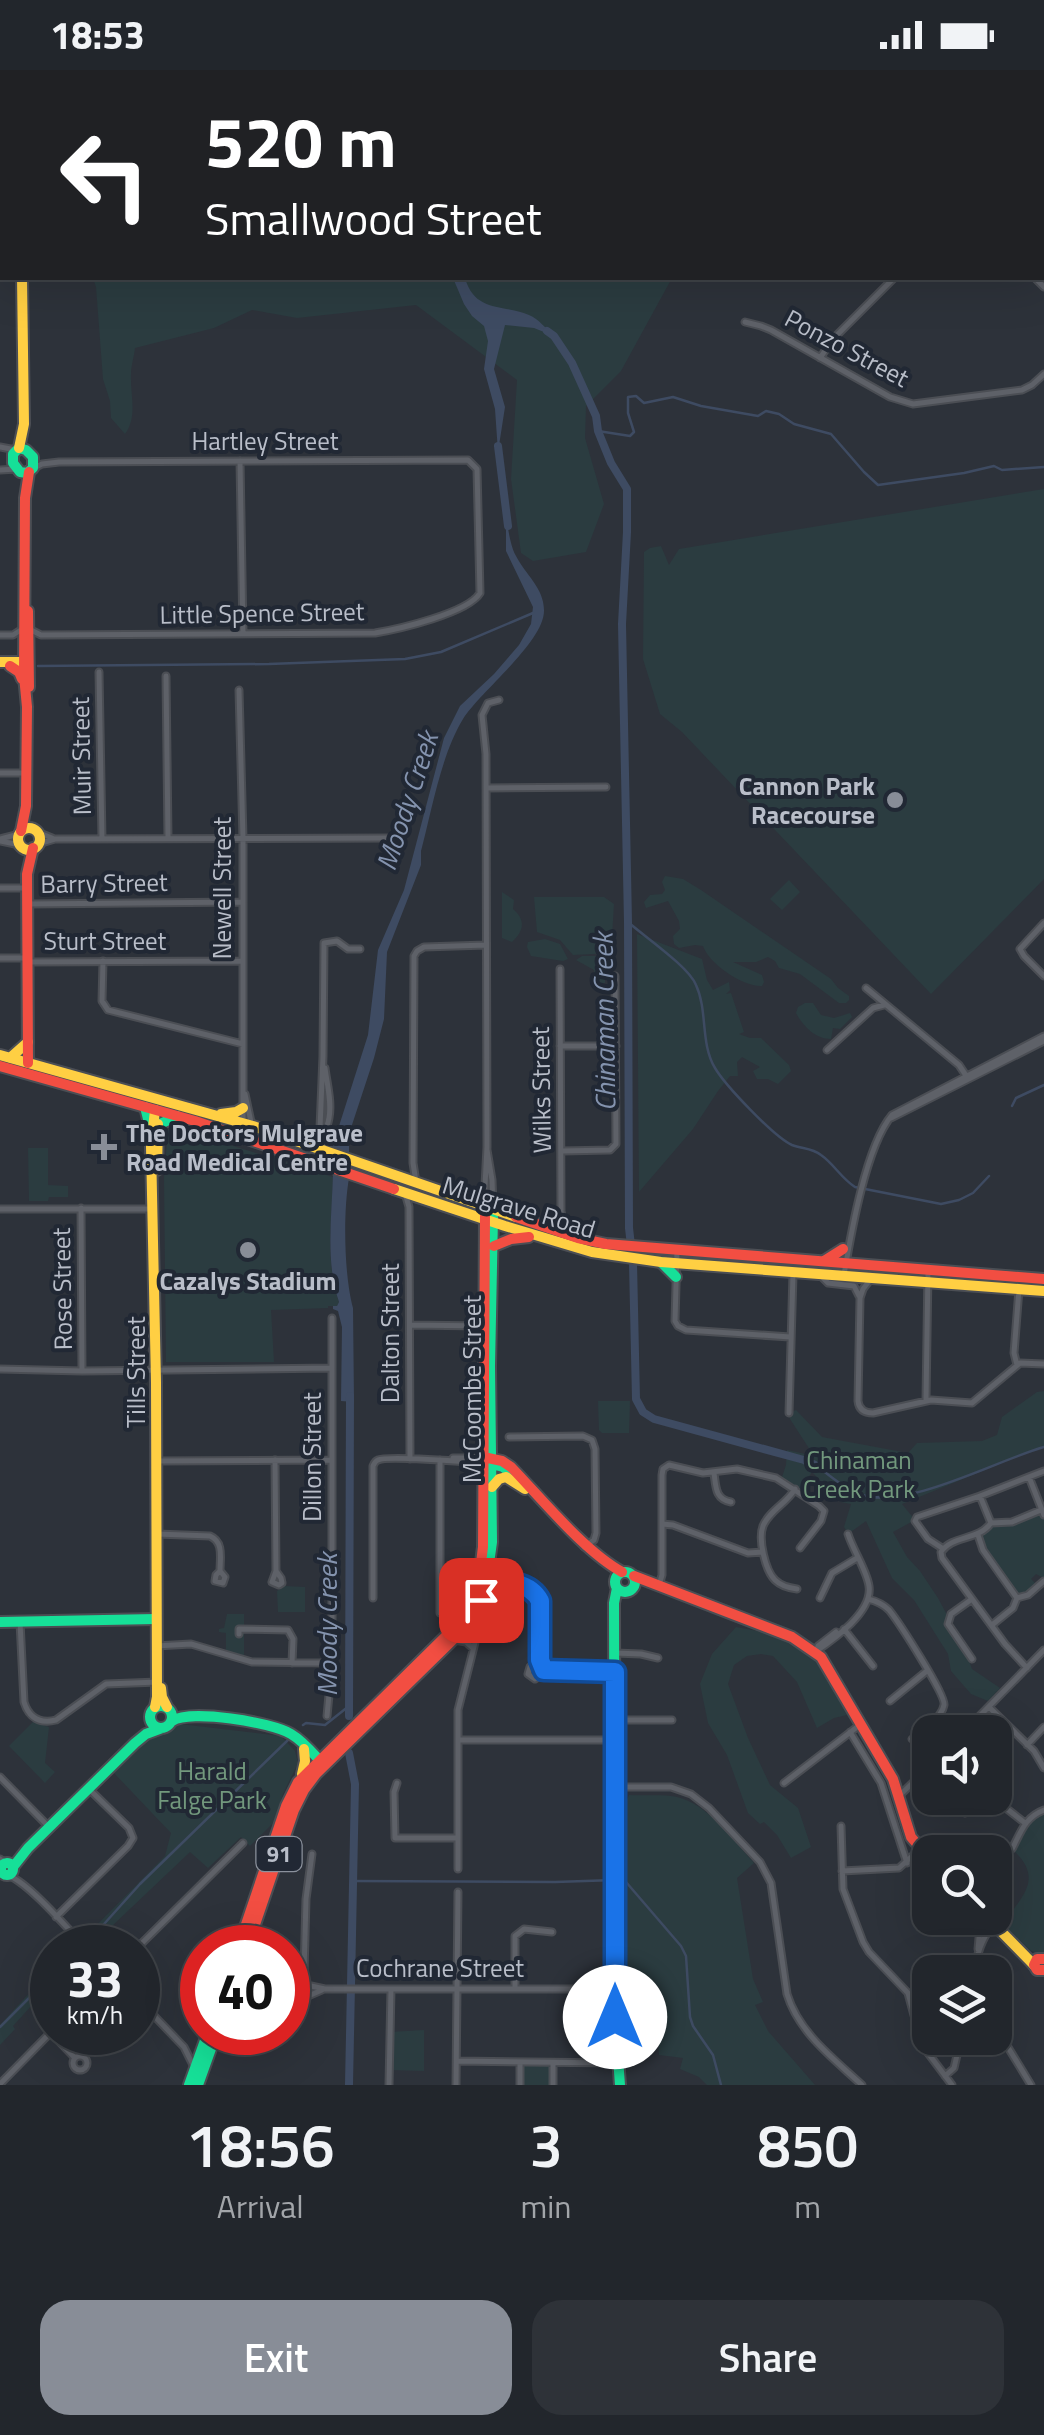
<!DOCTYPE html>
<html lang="en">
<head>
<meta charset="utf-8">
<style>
	:root { --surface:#22262c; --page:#2e3238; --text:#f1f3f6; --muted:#a2a5a9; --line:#3f4348; --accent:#888d97 }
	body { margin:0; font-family:"Titillium Web",sans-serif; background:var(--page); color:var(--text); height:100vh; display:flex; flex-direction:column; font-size:38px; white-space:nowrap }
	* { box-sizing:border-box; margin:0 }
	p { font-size:32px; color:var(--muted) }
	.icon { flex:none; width:55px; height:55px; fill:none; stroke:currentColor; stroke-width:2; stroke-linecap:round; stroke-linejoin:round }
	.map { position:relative; height:2015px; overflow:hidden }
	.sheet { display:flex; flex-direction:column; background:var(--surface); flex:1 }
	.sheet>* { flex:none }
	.hud { position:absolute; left:0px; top:0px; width:1045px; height:210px; box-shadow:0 10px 40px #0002,0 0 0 2px var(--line); background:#202124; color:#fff; overflow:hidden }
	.controls { position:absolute; left:912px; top:1645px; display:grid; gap:20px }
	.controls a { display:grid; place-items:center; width:100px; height:100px; border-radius:20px; background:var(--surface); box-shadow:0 10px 40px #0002,0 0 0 2px var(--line); font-size:50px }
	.speed { position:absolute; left:30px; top:1855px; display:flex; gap:20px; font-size:50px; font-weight:700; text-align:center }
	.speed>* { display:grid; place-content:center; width:130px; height:130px; border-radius:50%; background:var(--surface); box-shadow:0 10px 40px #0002,0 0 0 2px var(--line); line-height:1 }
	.speed small { font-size:25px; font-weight:400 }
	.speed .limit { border:15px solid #d22; background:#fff; color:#111 }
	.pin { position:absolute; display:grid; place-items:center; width:85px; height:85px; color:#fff; margin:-42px; border-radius:20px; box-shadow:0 5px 15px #0006 }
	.me { position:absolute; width:110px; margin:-55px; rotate:0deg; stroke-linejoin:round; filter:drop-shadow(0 0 8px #0008) }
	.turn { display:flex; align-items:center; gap:35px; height:210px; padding:0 40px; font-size:45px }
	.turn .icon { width:130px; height:130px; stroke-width:2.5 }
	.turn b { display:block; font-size:70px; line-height:85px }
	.eta { display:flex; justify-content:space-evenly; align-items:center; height:170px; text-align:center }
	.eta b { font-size:60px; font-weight:600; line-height:70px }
	.button { display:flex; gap:20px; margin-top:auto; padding:20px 40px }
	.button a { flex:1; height:115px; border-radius:30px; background:var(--accent); color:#fff; font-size:40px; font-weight:600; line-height:115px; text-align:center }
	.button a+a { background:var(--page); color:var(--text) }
	.status { display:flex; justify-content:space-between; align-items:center; height:70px; padding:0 50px; background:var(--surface); direction:ltr }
	.status svg { height:28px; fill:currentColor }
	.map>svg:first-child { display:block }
</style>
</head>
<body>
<div class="status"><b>18:53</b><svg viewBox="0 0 49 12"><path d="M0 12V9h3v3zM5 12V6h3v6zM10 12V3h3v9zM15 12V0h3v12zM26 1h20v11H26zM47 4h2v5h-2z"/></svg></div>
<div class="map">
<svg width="1044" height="2015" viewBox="0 0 1044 2015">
	<rect width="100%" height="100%" fill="#2d323a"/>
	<path fill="#2b3c40" d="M93 208H672L621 301 586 336 585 368 604 434 586 482 533 491 521 483 511 409 517 310 416 235 297 248 252 240 214 258 135 278C134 287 131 296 131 304 130 325 138 346 125 364L111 348 110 331 103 309 96 217Z
		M1044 419V809L931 924 682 662 660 644 643 589 644 482 650 478 661 476 669 495 679 479Z
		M665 806 683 809 701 820 831 909 838 918 849 926V930L846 933H839L800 904 779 898 775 891 768 887 756 892H733L762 905 764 912 762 916C743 917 709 894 703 876L695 875 679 878 674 874 673 866 680 859 679 851 668 831 646 838 644 832 650 825 662 824 665 820 662 812Z
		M789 810 800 822 782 840 770 829Z
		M502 822 514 830 513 839C526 850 524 861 512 872L502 868Z
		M534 827H604L614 834 611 883 573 885 560 870 537 862Z
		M637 864 702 889 707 910 713 920 729 912 730 920 726 924 731 923 744 962 739 964 750 968H761L789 995 791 1001 778 1014 768 1009H757L753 1001 760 997 742 987 737 992 738 1006H730L718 1021 693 1059 639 1122Z
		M545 869 560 874 568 889 563 891 531 886 527 877 528 872Z
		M582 886H603L612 893 605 901V913H597L594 900 576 890Z
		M805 933H813L821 945 834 948 850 943 852 947 840 959 833 958 831 969C815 969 803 956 796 943L798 937Z
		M172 1057 333 1107C332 1148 325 1193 339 1232L337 1236H328V1238L271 1240 274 1292H166L164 1108 168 1059Z
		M28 1078H48V1115L68 1116V1127H49L48 1131H29Z
		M1044 1321V1376L902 1434 915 1450 893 1462 907 1487 920 1501 938 1528 965 1579 972 1599 1000 1618 988 1631 971 1624 951 1601 948 1584 914 1530 892 1508 866 1451 848 1464 844 1457 851 1434 841 1432 812 1402 799 1422 781 1410 786 1395 787 1380 810 1385 812 1383 790 1349 789 1343 796 1340 822 1367 908 1383 917 1373 982 1371 997 1365 1002 1347 1037 1322Z
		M598 1331H630L629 1363H602L599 1360Z
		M1037 1444 1042 1445 1044 1448V1508L1036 1504 1031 1509 1036 1514 1025 1525 1017 1526 985 1482 980 1468 993 1456 1015 1453Z
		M285 1516 305 1517V1542H278L277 1521Z
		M227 1544H244V1591L226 1586V1563L219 1562V1559L224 1558Z
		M736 1557C766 1562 801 1570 820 1596 831 1611 838 1629 847 1645L834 1648 817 1658 797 1612 773 1586 761 1584 747 1586 734 1595 728 1614 748 1668 770 1715 798 1738 811 1777 791 1788 777 1765 764 1752 760 1754 748 1743 727 1685 708 1653 700 1614 712 1584Z
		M33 1652 49 1657 45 1693 55 1702 45 1713 9 1676Z
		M180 1654 281 1666 295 1681 298 1693 283 1724 274 1752 250 1776 241 1767 208 1798 190 1782 92 1875 85 1867 165 1786 171 1763 113 1702C134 1681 152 1665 180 1654Z
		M629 1725C644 1726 662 1724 677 1727 708 1734 733 1770 754 1793L737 1808 753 1909 763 1932 755 1935 768 1961 815 2015H707L699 2007 680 1999 683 1988 659 1985 655 1930H625L621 1745Z
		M1044 1739V1884L1031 1881 1002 1854C1024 1825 1044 1808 1012 1779L1025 1753Z
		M52 1904 50 1911 52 1913 13 1956 15 1959 0 1975V1955L45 1906 48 1908Z
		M424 1960V2001L389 2000 390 1962Z
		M520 1993H553V2015H520Z"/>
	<path fill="#3e4b62" d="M453 208H465C475 243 503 234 529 245 539 249 546 259 554 266L534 258 505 255 494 299 505 337 498 382 495 339 484 299 488 271 484 256 472 246 464 234Z
		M506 449C509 461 510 475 516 486 525 504 544 518 544 540 545 571 481 621 463 649 441 685 432 740 421 781V795L387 882 384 949 374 988 349 1064V1083L332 1078 368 965 378 880 404 820 444 668 460 636 494 604 519 575 531 554 533 537 506 481Z
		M333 1103 349 1108C343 1143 344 1205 353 1238L354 1332 341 1331 342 1257 338 1241 333 1239V1236H337L339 1232C325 1192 332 1145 333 1103Z"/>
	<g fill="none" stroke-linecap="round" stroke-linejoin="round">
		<path stroke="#3e4b62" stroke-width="2.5" d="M0 139 2 140
			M598 361 630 366 634 362 628 343V327L636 326 644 333 673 327 701 336 758 346 766 341 779 344 794 354 831 364 864 402 878 415 964 403 994 396 1002 400 1044 397
			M38 596 269 594 405 589 441 582 533 543
			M628 852C645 867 689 897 696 915 708 941 700 973 715 998 725 1015 774 1067 792 1075 802 1079 812 1078 821 1085 834 1094 841 1108 855 1117L941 1134 959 1130 973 1123 989 1106
			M1012 1036 1016 1028 1044 1015
			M815 1395C830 1405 845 1420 862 1425 909 1439 995 1391 1044 1377
			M303 1655 306 1653 325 1655 349 1636
			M353 1811 555 1812 615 1810 626 1812 681 1876 686 1886 690 1947 693 1956 713 1985 721 2015
			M87 1873 140 1814 288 1670
			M0 1957 52 1905"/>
		<path stroke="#3e4b62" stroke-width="8" d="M547 261 554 266 572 293 596 346 598 361 611 393 627 419V462L622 554 628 852 629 1158 633 1193 636 1329 643 1342 654 1349 804 1390 815 1395
			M498 376 508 456
			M349 1646 350 1326
			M349 1683 355 1714 349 2015"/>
		<g stroke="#4b4e54" stroke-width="9">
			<path id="street" d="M31 0 32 2
				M12 2 13 0
				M1042 78 1044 77
				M1042 102 1044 103
				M0 190H2
				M1035 208 1044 217
				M745 252 761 256 771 260 890 327 913 334 1022 320 1032 315 1044 304
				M820 288 833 269 894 208
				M0 377 16 380
				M240 391 243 563
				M0 400 17 399
				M29 559 41 565 375 563C399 559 468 543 480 523L477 399 468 390 59 392 42 394 32 399
				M0 565H13L24 558
				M99 602 102 769
				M166 606 168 768
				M239 620 243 768V1052
				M0 703H26
				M486 718 606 717
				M37 762 52 768
				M0 769 19 764
				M0 771 20 775
				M38 774 55 769 396 768
				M0 818H27
				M27 834 243 832
				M1044 853 1020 879 1024 886 1044 906
				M0 888H27
				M103 891 102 931 108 940 243 974
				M27 892 243 891
				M560 899 561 1141 564 1160
				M866 918 959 995 967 1007
				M560 976H616
				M827 980 873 938 884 935
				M245 1024 251 1052
				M891 1048 1044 971
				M303 1071 316 1067 320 1058 323 986 324 873 337 871 348 879H360
				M324 1080C320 1066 327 1061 329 1048 332 1032 327 1014 325 998
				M487 1080 492 1110 493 1138
				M562 1081 610 1080 616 1074 615 906
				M416 1112 413 1093 414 886 417 881 424 877 486 875
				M405 1123 409 1137 410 1389
				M484 1135 487 1077 486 684 482 645 488 633 499 630
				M81 1138 82 1301
				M0 1139H154
				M677 1180 675 1251 678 1256 686 1260 790 1267
				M820 1205 828 1213 854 1216 859 1226
				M844 1205C851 1163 866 1076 892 1045L1044 966
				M870 1210 863 1219 860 1228 858 1331C859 1340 865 1343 873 1343L931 1330 972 1333 1020 1293 1044 1294
				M411 1255 483 1256
				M1017 1295 1014 1283 1019 1219
				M0 1299 82 1301 332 1298
				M926 1330 928 1200
				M789 1343 793 1204
				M509 1367 583 1366 592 1370 595 1379 596 1463 594 1470 584 1477
				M453 1388H482
				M275 1390 276 1501 281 1508 282 1513 279 1515 272 1512 276 1501
				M440 1390V1543
				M156 1391 332 1390
				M714 1403C716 1417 715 1429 731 1432
				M1029 1407 1044 1445
				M795 1419C787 1433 769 1441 763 1456 758 1469 765 1500 775 1510 781 1516 789 1518 797 1519
				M980 1426 991 1453
				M662 1454 673 1455 748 1483 763 1482
				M157 1464 210 1466C224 1472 220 1488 220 1501L225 1507 223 1513 215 1511 216 1505 220 1501
				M978 1465 983 1480 1017 1528
				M942 1478 928 1469 915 1451 917 1447 980 1426 1044 1401
				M503 1511C513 1514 527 1514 534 1522 545 1533 540 1577 541 1594L544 1600 615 1602
				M486 1515 503 1511 489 1500
				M659 1515 662 1505V1405L663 1399 669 1395 703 1403 737 1399 776 1408 819 1436 824 1441 821 1451 800 1478
				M373 1528V1396C374 1394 375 1391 378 1390 387 1385 467 1392 483 1393
				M820 1528 832 1503 857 1488
				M868 1529C876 1531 883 1534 889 1540 898 1551 946 1625 944 1635 942 1647 922 1663 912 1669
				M20 1552 24 1632C29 1648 40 1654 56 1650L106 1614 158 1612
				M992 1555 1013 1538 1017 1528 1028 1525 1044 1511
				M844 1559 873 1596
				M239 1564V1559L288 1560 293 1569 292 1593
				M454 1570 466 1572 473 1578
				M156 1576 191 1574 252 1592 332 1593
				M815 1582C834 1569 873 1542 869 1516 867 1501 853 1480 848 1464
				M816 1582 818 1576 836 1562
				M615 1583 641 1584 658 1588
				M972 1589 948 1554 951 1544 972 1529
				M540 1590 530 1597 528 1604 535 1609 547 1601
				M1027 1598 1005 1574 942 1488 941 1482C952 1465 978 1471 991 1453L1012 1452 1041 1440
				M890 1631 928 1600
				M990 1638 1034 1681 1044 1698
				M327 1646 332 1593V1248
				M615 1650H672
				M850 1662 881 1713 907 1793
				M964 1662 1044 1580
				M459 1670H615
				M1027 1675 1044 1657
				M0 1707 49 1757
				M397 1713 394 1722 395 1768H458
				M784 1713 861 1654
				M614 1717H671L691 1724 709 1738 760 1792 771 1813 787 1924C799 1963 833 1988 862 2015
				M898 1727 930 1696
				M993 1728 1025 1753
				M965 1743 983 1728
				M841 1756 843 1819 863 1872 869 1882 908 1923 922 1975 952 2015
				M1012 1779C1021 1762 1025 1747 1044 1740
				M0 1789 6 1793
				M0 1795 1 1798
				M458 1799V1640L485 1533
				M842 1801 899 1798 920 1779
				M8 1805C31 1815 67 1858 86 1878
				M56 1847 128 1776 133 1768 129 1758 89 1719
				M925 1849 930 1844
				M137 1878 243 1773
				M978 1879 980 1857 985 1848
				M974 1902C977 1885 981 1869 993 1855
				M301 1914 304 1903 306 1829 312 1784
				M311 1916 325 1919H615
				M288 1917 299 1916
				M515 1918V1866L524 1859 552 1862
				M288 1922 306 1927 322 1920
				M138 1929 184 1977 194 1997
				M995 1956 1031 2015
				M51 1963 75 1988
				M73 1993a7 7 0 1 1 14 0a7 7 0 1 1-14 0Z
				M457 1991 617 1993
				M553 1993V2015
				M945 2006 954 1998 961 1968
				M0 2014 52 1961
				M389 2015 391 1919
				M456 2015 458 1822
				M520 2015V1993"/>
		</g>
		<g stroke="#4b4e54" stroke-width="14">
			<path id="fast" d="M0 50 2 49
				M1042 52 1044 51
				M19 378 26 380 33 387V398L27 403 20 402 13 393V384Z
				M145 1037 151 1061
				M158 1055 177 1046
				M661 1192 676 1207
				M488 1393 503 1397 515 1407
				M615 1512a10 10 0 1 1 20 0a10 10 0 1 1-20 0Z
				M617 1518 614 1533 615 1947 620 2015
				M0 1552 156 1549
				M466 1556 476 1540 486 1515 492 1472 490 1296 493 1147
				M150 1647a11 11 0 1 1 22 0a11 11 0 1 1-22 0Z
				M172 1651C190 1639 271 1652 291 1664 303 1671 312 1682 321 1692
				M1 1799a6 6 0 1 1 12 0a6 6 0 1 1-12 0Z
				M13 1797 28 1778 135 1673 146 1664 162 1658
				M189 2015 208 1962
				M198 2015 217 1962"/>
		</g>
		<g stroke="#4b4e54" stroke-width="14">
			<path id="slow" d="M0 80 2 81
				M19 378 24 354 22 208
				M0 592H25
				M18 769a11 11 0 1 1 22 0a11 11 0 1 1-22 0Z
				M0 985 253 1056 516 1147
				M10 988 28 972
				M155 1040 151 1077 156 1312 157 1627 155 1637
				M221 1044 236 1042 243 1038
				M157 1100 158 1054
				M394 1119 505 1156 592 1182 661 1192 1044 1221
				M492 1417 499 1409 506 1407 525 1419
				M161 1618 162 1627 167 1637
				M302 1704 305 1691 304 1679
				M988 1848 1034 1895"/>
		</g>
		<g stroke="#4b4e54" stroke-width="14">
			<path id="jam" d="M833 0 834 2
				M1042 39 1044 38
				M0 58H2
				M28 541 29 617
				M10 596 19 602 22 609
				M27 637 24 606 25 428 29 402
				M21 761 26 736 27 636
				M28 993 27 804 33 778
				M0 996 195 1051 394 1119
				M516 1147 578 1168 606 1174 1044 1209
				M494 1176 511 1169 529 1167
				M824 1191 843 1179
				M488 1388 502 1391 511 1397C542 1429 584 1481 622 1502
				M634 1506 792 1567 821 1587 893 1709 911 1767 930 1789
				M238 1878 286 1736 298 1712 452 1560C471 1535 480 1508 483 1477L485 1146
				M247 1878 294 1740 304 1720 316 1704 463 1560
				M1044 1889H1037L1034 1895 1037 1900H1044"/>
		</g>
		<use href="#street" stroke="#5e6168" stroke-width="5"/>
		<use href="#fast" stroke="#16e098" stroke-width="10"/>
		<use href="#slow" stroke="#ffcf43" stroke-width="10"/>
		<use href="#jam" stroke="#f24e42" stroke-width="10"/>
	</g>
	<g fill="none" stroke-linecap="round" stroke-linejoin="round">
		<g stroke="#114b97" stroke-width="25">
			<path id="route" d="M481 1530 486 1515C504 1508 531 1513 540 1531V1590L544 1600 615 1602V1947"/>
		</g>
		<use href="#route" stroke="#1a73e8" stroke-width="18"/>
	</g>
	<g fill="#888d97" stroke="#212834" stroke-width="4">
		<circle cx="895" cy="730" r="10"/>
		<path d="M99 1062h10v10h10v10h-10v10h-10v-10h-10v-10h10z"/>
		<circle cx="248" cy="1180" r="10"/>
	</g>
	<g text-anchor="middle" stroke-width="8" stroke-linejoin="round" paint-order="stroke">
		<rect fill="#212834" stroke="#8b919c" stroke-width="2.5" x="256.5" y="1767" width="45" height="34" rx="8"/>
		<g font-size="22" font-weight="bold" fill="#b9bec9">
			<text x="279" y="1792">91</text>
		</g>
		<g font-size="25" fill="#b9bec9" stroke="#212834">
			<text transform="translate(847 278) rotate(28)" y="9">Ponzo Street</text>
			<text x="265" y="380">Hartley Street</text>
			<text transform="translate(262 543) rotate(-1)" y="9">Little Spence Street</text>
			<text transform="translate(81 686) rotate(-91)" y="9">Muir Street</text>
			<text transform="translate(104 813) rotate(-1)" y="9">Barry Street</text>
			<text transform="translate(222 818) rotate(-90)" y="9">Newell Street</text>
			<text x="105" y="880">Sturt Street</text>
			<text transform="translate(541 1020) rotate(-91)" y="9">Wilks Street</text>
			<text transform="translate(519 1137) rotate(17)" y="9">Mulgrave Road</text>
			<text transform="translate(62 1219) rotate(-91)" y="9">Rose Street</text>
			<text transform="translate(390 1263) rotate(-90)" y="9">Dalton Street</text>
			<text transform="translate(136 1302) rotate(-90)" y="9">Tills Street</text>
			<text transform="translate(472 1319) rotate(-90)" y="9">McCoombe Street</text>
			<text transform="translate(312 1387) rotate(-90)" y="9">Dillon Street</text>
			<text x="440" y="1907">Cochrane Street</text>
		</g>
		<g font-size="25" font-weight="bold" fill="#b9bec9" stroke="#212834" text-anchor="end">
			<text x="875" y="725">Cannon Park<tspan x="875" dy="29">Racecourse</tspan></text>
			<text x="126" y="1072" text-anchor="start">The Doctors Mulgrave<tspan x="126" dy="29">Road Medical Centre</tspan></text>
			<text x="248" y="1220" text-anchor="middle">Cazalys Stadium</text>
		</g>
		<g font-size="25" fill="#72987d" stroke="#212834">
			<text x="859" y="1399">Chinaman<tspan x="859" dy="29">Creek Park</tspan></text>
			<text x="212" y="1710">Harald<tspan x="212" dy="29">Falge Park</tspan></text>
		</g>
		<g font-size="28" font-style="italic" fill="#8493ae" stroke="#212834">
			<text transform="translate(407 731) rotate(-72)" y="10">Moody Creek</text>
			<text transform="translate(604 952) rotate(-91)" y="10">Chinaman Creek</text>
			<text transform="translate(327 1555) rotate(-90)" y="10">Moody Creek</text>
		</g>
	</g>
</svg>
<div class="controls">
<a><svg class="icon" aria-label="sound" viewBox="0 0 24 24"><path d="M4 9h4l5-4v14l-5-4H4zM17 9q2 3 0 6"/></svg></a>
<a><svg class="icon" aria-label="search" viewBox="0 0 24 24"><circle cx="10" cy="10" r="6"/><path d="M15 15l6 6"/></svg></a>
<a><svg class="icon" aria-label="layers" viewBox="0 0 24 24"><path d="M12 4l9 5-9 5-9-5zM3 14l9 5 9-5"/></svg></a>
</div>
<div class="speed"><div>33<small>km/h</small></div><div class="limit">40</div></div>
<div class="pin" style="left:481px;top:1530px;background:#d93025"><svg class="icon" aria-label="arrive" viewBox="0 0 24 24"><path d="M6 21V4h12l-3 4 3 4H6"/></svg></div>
<svg class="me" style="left:615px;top:1947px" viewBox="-20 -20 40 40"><circle r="19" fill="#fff"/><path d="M0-13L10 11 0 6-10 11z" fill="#1a73e8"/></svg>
<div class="hud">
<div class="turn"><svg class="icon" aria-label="left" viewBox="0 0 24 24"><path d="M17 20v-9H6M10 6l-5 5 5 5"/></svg><div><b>520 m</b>Smallwood Street</div></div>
</div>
</div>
<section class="sheet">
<div class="eta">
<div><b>18:56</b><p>Arrival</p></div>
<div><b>3</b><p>min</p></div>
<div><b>850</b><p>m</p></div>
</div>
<div class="button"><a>Exit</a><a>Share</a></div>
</section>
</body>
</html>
